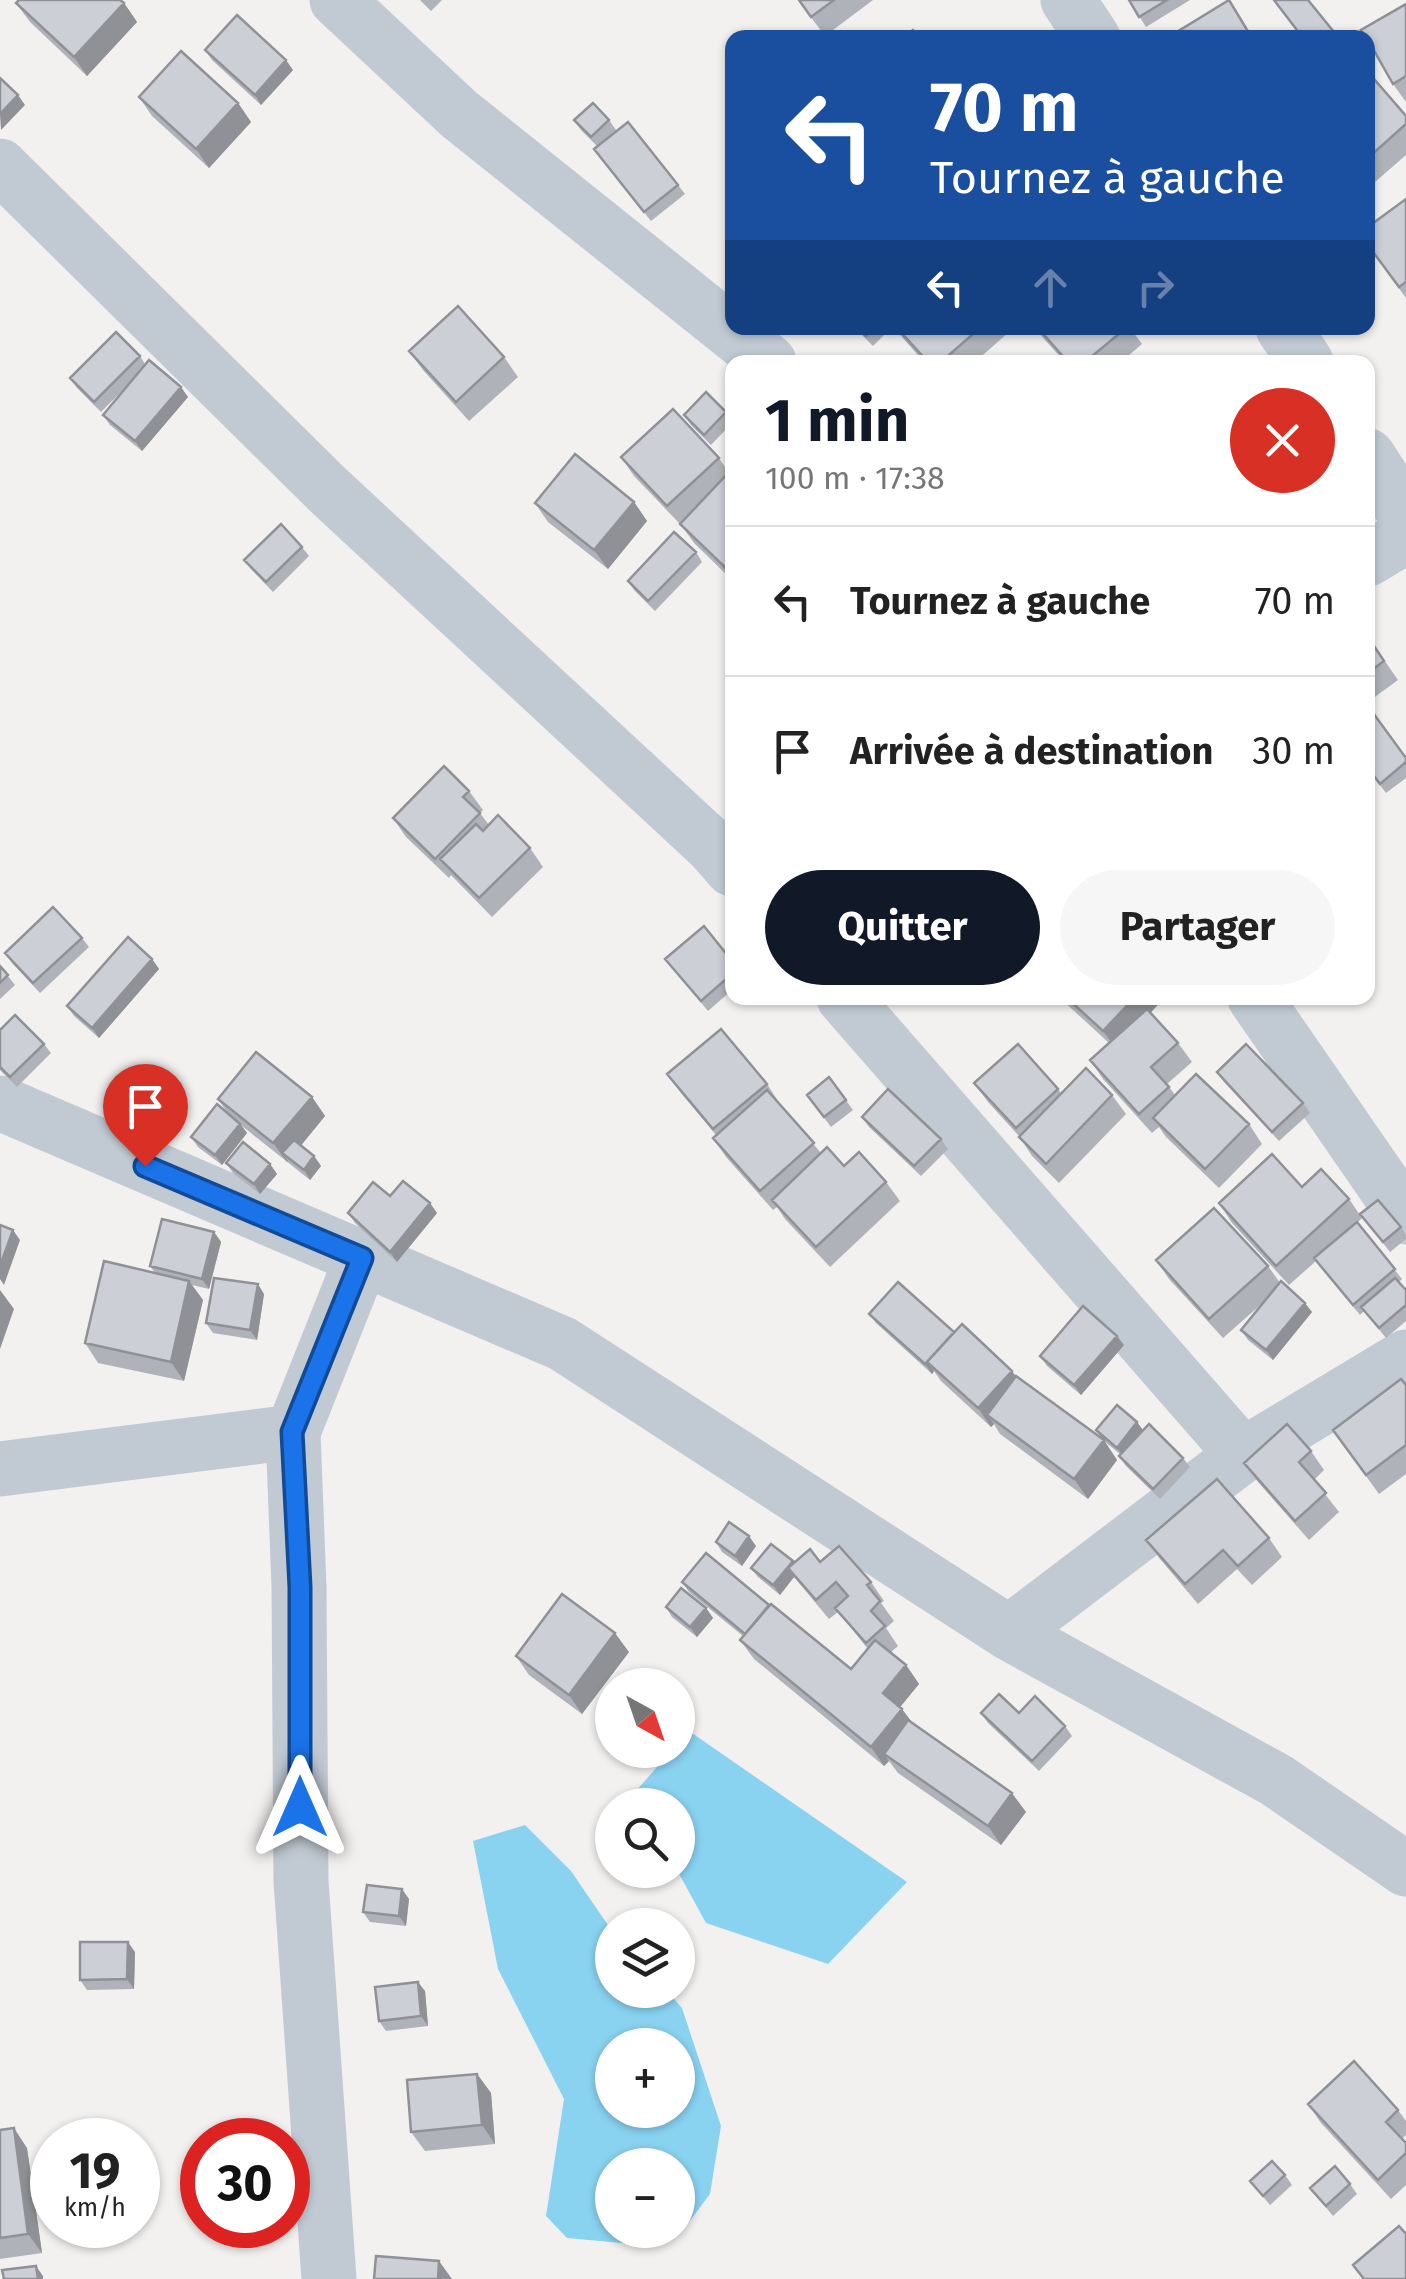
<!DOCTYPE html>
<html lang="fr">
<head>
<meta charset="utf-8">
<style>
	:root { --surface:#fff; --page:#f6f6f6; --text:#222; --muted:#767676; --line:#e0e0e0; --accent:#111827 }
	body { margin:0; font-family:"Fira Sans",sans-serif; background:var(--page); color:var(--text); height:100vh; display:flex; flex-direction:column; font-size:38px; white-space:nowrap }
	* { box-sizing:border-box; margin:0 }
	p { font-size:32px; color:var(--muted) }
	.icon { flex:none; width:55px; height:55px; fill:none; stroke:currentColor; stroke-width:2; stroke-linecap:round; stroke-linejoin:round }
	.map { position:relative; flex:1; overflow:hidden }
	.details { position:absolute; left:725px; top:355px; width:650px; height:650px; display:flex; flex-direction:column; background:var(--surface); border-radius:20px; box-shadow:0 2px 8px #0004 }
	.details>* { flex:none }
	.banner { position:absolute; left:725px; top:30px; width:650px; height:305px; border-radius:20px; box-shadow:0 2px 8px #0004; background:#1a4fa0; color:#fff; overflow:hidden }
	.needle { width:65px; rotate:140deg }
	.buttons { position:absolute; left:595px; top:1668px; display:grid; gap:20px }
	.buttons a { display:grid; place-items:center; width:100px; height:100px; border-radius:50%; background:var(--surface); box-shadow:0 2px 8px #0004; font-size:50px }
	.speed { position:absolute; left:30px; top:2118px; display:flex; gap:20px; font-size:50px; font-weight:700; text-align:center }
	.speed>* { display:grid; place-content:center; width:130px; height:130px; border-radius:50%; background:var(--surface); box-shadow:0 2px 8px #0004; line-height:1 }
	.speed small { font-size:25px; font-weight:400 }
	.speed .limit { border:15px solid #d22; background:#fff; color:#111 }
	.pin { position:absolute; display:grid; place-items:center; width:85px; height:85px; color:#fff; margin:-102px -42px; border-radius:50% 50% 50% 0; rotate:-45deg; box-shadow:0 0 10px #0007 }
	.pin .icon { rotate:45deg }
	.me { position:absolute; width:110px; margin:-55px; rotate:0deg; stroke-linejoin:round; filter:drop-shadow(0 0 8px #0008) }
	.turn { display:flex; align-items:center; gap:35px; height:210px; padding:0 40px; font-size:45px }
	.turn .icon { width:130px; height:130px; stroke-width:2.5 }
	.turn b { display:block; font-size:70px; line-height:85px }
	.lanes { display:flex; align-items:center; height:95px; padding:0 40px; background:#0003; justify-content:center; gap:50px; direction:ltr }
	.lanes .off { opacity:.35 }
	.round { display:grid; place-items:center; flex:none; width:105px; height:105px; border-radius:52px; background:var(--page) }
	.summary { display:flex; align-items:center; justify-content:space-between; height:170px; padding:0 40px }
	h1 { font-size:60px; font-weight:700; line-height:75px; color:var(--accent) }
	.primary-button { display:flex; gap:20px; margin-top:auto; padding:20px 40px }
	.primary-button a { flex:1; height:115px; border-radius:60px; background:var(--accent); color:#fff; font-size:40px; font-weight:700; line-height:115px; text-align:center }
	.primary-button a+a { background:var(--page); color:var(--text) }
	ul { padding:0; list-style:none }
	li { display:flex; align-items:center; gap:30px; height:150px; padding:0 40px; border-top:2px solid var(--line) }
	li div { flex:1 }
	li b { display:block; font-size:38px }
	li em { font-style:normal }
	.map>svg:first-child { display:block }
</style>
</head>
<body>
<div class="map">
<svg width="1406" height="2279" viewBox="0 0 1406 2279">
	<rect width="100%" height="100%" fill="#f3f1f0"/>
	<path fill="#89d3f1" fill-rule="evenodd" d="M689 1731 907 1882 828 1964 706 1923 677 1870 678 1805H642L635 1792 672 1750H678V1744Z
		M525 1825 571 1871 612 1931V1990H666L682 2008 721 2126 710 2194 686 2226 678 2229V2165H612V2230H675L632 2244 567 2238 546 2216 564 2099 498 1969 473 1841ZM612 2045H678V2110H612Z"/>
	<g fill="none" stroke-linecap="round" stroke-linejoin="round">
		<path stroke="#c1cad3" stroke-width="55" d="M337 0 459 114 769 362
			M1068 0 1093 38
			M0 166 328 490 712 846 732 869
			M1283 328 1306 362
			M1368 456 1406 515
			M1368 559 1406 536
			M844 998 1243 1455
			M1255 998 1406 1217
			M0 1103 563 1344 1009 1633 1276 1780 1406 1869
			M0 1469 293 1432
			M1009 1633 1243 1455 1406 1357
			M329 2279 301 1881 299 1587 293 1432 362 1258"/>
	</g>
	<path fill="#afb2b8" d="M420 0H442L431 11Z
		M798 0H873L825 36Z
		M1129 0H1190L1146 27Z
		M16 3H124L137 22 87 76 30 22Z
		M1406 4V102L1393 84Z
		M205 50 293 70 261 105 212 60Z
		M1368 72 1406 116V155L1375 182 1368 174Z
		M139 97 238 103 251 122 209 168 152 116Z
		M574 120H609L616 130 605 140 678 185 685 194 651 221 601 159 594 149 597 146 581 130Z
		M1406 199V298L1368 246Z
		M855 328H891L873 346Z
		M894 328H1006L1009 332 975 362H924Z
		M1034 328H1130L1142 344 1121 362H1065Z
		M409 351 504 357 518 377 469 421 423 370Z
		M140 356 145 364 188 397 142 451 110 425 103 415 127 386 101 412 77 388 70 378Z
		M726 412 732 423 711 445 691 425 684 415Z
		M621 457 719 458 729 473 732 469V580L694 543 681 525 634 476Z
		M634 502 647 521 608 569 548 522 535 503Z
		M302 547 309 556 273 592 251 569 244 560Z
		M696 552 702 562 655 611 635 591 628 581Z
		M1368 637 1398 680 1368 702Z
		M1406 758V778L1386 793 1368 769Z
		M469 791 483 810 480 813 489 825 530 848 543 867 492 917 451 875 449 878 406 837 393 818Z
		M82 938 89 947 40 993 12 963 5 953Z
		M152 959 159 969 99 1038 74 1016 67 1006Z
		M665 959 732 961V990L708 1011Z
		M0 966 15 985 0 999Z
		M1060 998H1164L1150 1013 1178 1043 1192 1062 1167 1084 1175 1095 1249 1124 1262 1144 1219 1188 1166 1137 1159 1127 1152 1133 1103 1079 1090 1060 1109 1043Z
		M0 1030 44 1044 51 1053 17 1087 0 1070Z
		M1217 1072 1303 1103 1310 1113 1279 1141 1224 1082Z
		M667 1074 767 1084 780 1104 821 1153 844 1166 886 1182 900 1201 830 1267 785 1219 777 1207 773 1210 726 1157 713 1138 716 1135 681 1093Z
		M829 1077 853 1110 831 1127 807 1095Z
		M974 1083 1058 1089 1061 1093 1112 1095 1126 1114 1059 1183 1032 1156 1019 1136 988 1102Z
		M312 1097 325 1116 301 1145 314 1156 321 1166 310 1180 242 1126 247 1133 222 1165 198 1147 191 1137 229 1115 218 1099Z
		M862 1117 941 1139 948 1149 921 1176 869 1127Z
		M226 1163 270 1164 277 1174 260 1194 233 1173Z
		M1302 1187 1349 1199 1362 1218 1357 1223 1402 1279 1399 1282 1406 1290V1321L1386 1338 1364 1311 1360 1315 1316 1261 1289 1285 1232 1223 1219 1203Z
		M390 1196 437 1213 397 1262 355 1223 348 1213Z
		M1360 1214 1401 1227 1406 1235V1239L1390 1252Z
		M214 1232 221 1242 209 1289 192 1285 203 1300 184 1381 98 1363 85 1343 155 1273 150 1266Z
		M1156 1260 1268 1266 1280 1283 1312 1312 1273 1360 1248 1340 1241 1330 1266 1300 1223 1338 1169 1279Z
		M264 1294 257 1340 213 1333 206 1323Z
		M869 1314 954 1332 1103 1440 1096 1430 1137 1422 1143 1430 1183 1458 1190 1467 1160 1499 1126 1466 1119 1456 1120 1454 1104 1441 1117 1460 1088 1499 1000 1434 994 1424 991 1427 941 1381 934 1371 932 1374 876 1323Z
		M1124 1345 1081 1395 1047 1366 1040 1356Z
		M1406 1385V1474L1379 1494 1333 1430Z
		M1311 1451 1324 1470 1314 1480 1339 1512 1309 1540 1258 1482 1244 1463Z
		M1269 1538 1282 1557 1252 1585 1237 1569 1198 1604 1160 1559 1146 1540Z
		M716 1542 756 1546 742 1566 722 1552Z
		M820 1562 871 1582 884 1601 881 1603 894 1621 886 1628 898 1646 890 1653 906 1665 919 1684 900 1707 912 1722 1026 1812 1001 1845 898 1773 889 1761 884 1766 754 1659 740 1640 743 1636 689 1592 682 1582 769 1605 851 1669 868 1649 838 1612 829 1619 794 1577 780 1595 758 1577 751 1568Z
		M666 1607 706 1608 713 1618 697 1637 672 1617Z
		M629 1652 582 1714 529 1675 516 1656Z
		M981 1713H1019L1065 1726 1072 1736 1039 1771 988 1723Z
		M409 1899 406 1926 370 1922 363 1912Z
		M135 1952 134 1989 87 1990 80 1980Z
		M425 1991 428 2026 386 2031 379 2021Z
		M477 2074 491 2093 495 2144 425 2151 411 2132Z
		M1308 2104 1398 2110 1406 2121V2135L1402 2139 1406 2143V2185L1391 2199 1321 2123Z
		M0 2130 27 2148 42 2253 0 2259Z
		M1285 2175 1292 2185 1270 2205 1250 2181Z
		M1350 2184 1357 2194 1333 2216 1310 2188Z"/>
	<path fill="#8f9196" d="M124 3 137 22 87 76 74 57Z
		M286 60 293 70 261 105 255 95Z
		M18 95 25 105 1 130 0 114Z
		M238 103 251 122 209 168 196 149Z
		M181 387 188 397 142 451 135 441Z
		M634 502 647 521 608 569 594 550Z
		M152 959 159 969 99 1038 92 1028Z
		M1134 998H1164L1117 1050 1103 1031Z
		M312 1097 325 1116 290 1159 282 1153 288 1161 287 1162 273 1143Z
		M240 1124 247 1133 222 1165 215 1155Z
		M314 1156 321 1166 310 1180 304 1170Z
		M270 1164 277 1174 260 1194 254 1184Z
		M430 1203 437 1213 397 1262 390 1252Z
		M13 1230 20 1240 4 1285 0 1279V1266Z
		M214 1232 221 1242 209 1289 202 1279Z
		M189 1281 203 1300 184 1381 171 1362Z
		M258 1284 264 1294 257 1340 250 1330Z
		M0 1290 14 1309 0 1349Z
		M1305 1303 1312 1312 1273 1360 1266 1350Z
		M954 1332 927 1362 934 1371 932 1374 925 1364Z
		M1117 1336 1124 1345 1081 1395 1074 1385Z
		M1012 1371 1026 1390 987 1415 994 1424 991 1427 978 1408Z
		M1137 1422 1144 1432 1124 1458 1117 1448Z
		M1104 1440 1117 1460 1088 1499 1074 1479Z
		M749 1536 756 1546 742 1566 735 1556Z
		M793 1561 800 1571 788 1568 794 1577 780 1595 773 1585Z
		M706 1608 713 1618 697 1637 690 1627Z
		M615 1633 629 1652 582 1714 569 1695Z
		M906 1665 919 1684 896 1712 883 1693Z
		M902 1709 916 1728 884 1754 889 1761 884 1766 871 1747Z
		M1012 1793 1026 1812 1001 1845 988 1826Z
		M402 1889 409 1899 406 1926 399 1916Z
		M128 1942 135 1952 134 1989 127 1979Z
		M418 1982 425 1991 428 2026 421 2016Z
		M477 2074 491 2093 495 2144 482 2125Z
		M14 2128 27 2148 42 2253 28 2234Z
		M439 2261 452 2279H438Z
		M36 2266 43 2276V2279H38Z"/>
	<path fill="#cccfd6" stroke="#8f9196" stroke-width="2.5" d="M19 0H120L124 3 74 57 16 3Z
		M799 0H834L811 17Z
		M1129 0H1167L1139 17Z
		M1229 0 1252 38H1174L1172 35Z
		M1274 0H1308L1334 32 1327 38H1303Z
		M1406 4V76L1393 84 1368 40V38H1366L1361 30Z
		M237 15 286 60 255 95 205 50Z
		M913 30 920 38H904Z
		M181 51 238 103 196 149 139 97Z
		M1368 72 1406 116V124L1368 158Z
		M0 78 18 95 0 114Z
		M593 103 609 120 591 137 574 120Z
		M628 122 678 185 644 212 594 149Z
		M1406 199V282L1399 287 1368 245V227Z
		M458 306 504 357 456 402 409 351Z
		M857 328H874L866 336Z
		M897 328H980L941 362H928Z
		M1038 328H1126L1085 362H1068Z
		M116 332 140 356 94 402 70 378Z
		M149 360 181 387 135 441 103 415Z
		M706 392 726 412 704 435 684 415Z
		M673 409 719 458 667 506 621 457Z
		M575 454 634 502 594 550 535 503Z
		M732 469V574L680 524Z
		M281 524 302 547 266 582 244 560Z
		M674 532 696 552 648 601 628 581Z
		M1368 637 1384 661 1368 673Z
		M1368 706 1406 758V762L1380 784 1368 768Z
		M444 766 469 791 463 797 480 813 435 859 393 818Z
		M498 815 530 848 479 898 440 859 476 824 483 831Z
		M53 907 82 938 33 983 5 953Z
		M704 926 732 961V974L701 1001 665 959Z
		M128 937 152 959 92 1028 67 1006Z
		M0 966 8 975 0 983Z
		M1067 998H1134L1103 1031Z
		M1147 1009 1178 1043 1151 1067 1169 1087 1139 1114 1090 1060Z
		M15 1015 44 1044 10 1077 0 1067V1030Z
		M721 1029 767 1084 713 1129 667 1074Z
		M1018 1044 1058 1089 1016 1128 974 1083Z
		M1246 1044 1303 1103 1272 1132 1217 1072Z
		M256 1052 312 1097 273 1143 218 1099Z
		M1086 1068 1112 1095 1046 1164 1019 1137Z
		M1196 1074 1249 1124 1205 1169 1153 1118Z
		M829 1077 846 1100 824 1117 807 1095Z
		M888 1089 941 1139 914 1166 862 1117Z
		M767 1090 814 1143 760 1191 713 1138Z
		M217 1104 240 1124 215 1155 191 1137Z
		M294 1140 314 1156 304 1170 282 1153Z
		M243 1142 270 1164 254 1184 226 1163Z
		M827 1147 844 1166 859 1152 886 1182 816 1247 772 1200Z
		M1272 1154 1302 1187 1321 1169 1349 1199 1276 1266 1219 1203Z
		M403 1181 430 1203 390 1252 348 1213 373 1182 390 1196Z
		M1378 1200 1401 1227 1383 1242 1360 1214Z
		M1214 1208 1268 1266 1209 1319 1156 1260Z
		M162 1219 214 1232 202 1279 150 1266Z
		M1357 1222 1395 1269 1353 1305 1314 1258Z
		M0 1225 13 1230 0 1266Z
		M104 1261 189 1281 171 1362 85 1343Z
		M214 1278 258 1284 250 1330 206 1323Z
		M1395 1278 1406 1290V1305L1379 1328 1361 1307Z
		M1281 1281 1305 1303 1266 1350 1241 1330Z
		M898 1282 954 1332 925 1364 869 1314Z
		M1083 1306 1117 1336 1074 1385 1040 1356Z
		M962 1324 1012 1371 978 1408 927 1362Z
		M1016 1376 1104 1440 1074 1479 987 1415Z
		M1401 1379 1406 1385V1445L1366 1475 1333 1430Z
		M1117 1405 1137 1422 1117 1448 1096 1430Z
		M1149 1424 1183 1458 1153 1489 1119 1456Z
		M1287 1424 1311 1451 1299 1462 1326 1493 1295 1521 1244 1463Z
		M1217 1479 1269 1538 1238 1566 1223 1550 1185 1584 1146 1540Z
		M729 1522 749 1536 735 1556 716 1542Z
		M771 1544 793 1561 773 1585 751 1568Z
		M839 1546 871 1582 867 1585 880 1601 871 1611 885 1626 866 1643 835 1608 848 1596 836 1582 816 1600 788 1568 810 1549 820 1562Z
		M706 1553 769 1605 745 1634 682 1582Z
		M681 1588 706 1608 690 1627 666 1607Z
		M562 1594 615 1633 569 1695 516 1656Z
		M771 1604 851 1669 875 1640 906 1665 883 1693 902 1709 871 1747 740 1640Z
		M999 1694 1019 1713 1035 1696 1065 1726 1032 1761 981 1713Z
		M908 1720 1012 1793 988 1826 884 1754Z
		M367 1885 402 1889 399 1916 363 1912Z
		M80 1942H128L127 1979 80 1980Z
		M418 1982 421 2016 379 2021 375 1987Z
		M1354 2061 1398 2110 1386 2122 1406 2143V2153L1378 2180 1308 2104Z
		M477 2074 482 2125 411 2132 407 2080Z
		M14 2128 28 2234 0 2238V2130Z
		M1272 2161 1285 2175 1263 2196 1250 2181Z
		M1335 2166 1350 2184 1326 2206 1310 2188Z
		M1399 2226 1406 2234V2279H1364L1353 2265Z
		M376 2256 439 2261 438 2279H374Z
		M36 2266 38 2279H4L2 2270Z"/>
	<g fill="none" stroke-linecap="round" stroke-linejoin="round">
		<g stroke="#114b97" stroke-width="25">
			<path id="route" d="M145 1166 362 1258 292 1432 300 1587V1807"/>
		</g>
		<use href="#route" stroke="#1a73e8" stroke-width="18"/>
	</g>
</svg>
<div class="buttons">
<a><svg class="needle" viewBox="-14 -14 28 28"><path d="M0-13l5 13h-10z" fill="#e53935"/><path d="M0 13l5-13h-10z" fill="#767676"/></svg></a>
<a><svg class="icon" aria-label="search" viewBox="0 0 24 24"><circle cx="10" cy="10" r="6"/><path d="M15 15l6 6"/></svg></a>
<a><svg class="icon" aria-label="layers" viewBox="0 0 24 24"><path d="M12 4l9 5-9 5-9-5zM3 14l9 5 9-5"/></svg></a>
<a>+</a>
<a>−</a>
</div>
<div class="speed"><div>19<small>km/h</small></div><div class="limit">30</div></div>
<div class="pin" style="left:145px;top:1166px;background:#d93025"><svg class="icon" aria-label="arrive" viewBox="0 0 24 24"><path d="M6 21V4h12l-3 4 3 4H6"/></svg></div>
<svg class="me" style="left:300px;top:1807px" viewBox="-20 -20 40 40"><path d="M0-17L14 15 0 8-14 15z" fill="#1a73e8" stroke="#fff" stroke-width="4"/></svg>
<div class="banner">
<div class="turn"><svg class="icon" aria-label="left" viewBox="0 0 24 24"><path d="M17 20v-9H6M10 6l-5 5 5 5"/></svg><div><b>70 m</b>Tournez à gauche</div></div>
<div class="lanes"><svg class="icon" aria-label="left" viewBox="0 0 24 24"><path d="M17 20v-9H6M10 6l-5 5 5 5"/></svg><svg class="icon off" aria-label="ahead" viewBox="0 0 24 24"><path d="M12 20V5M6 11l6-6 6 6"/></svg><svg class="icon off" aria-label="right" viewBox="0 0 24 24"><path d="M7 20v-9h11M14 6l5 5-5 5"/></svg></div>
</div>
<section class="details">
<div class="summary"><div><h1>1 min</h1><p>100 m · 17:38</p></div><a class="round" style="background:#d93025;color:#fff"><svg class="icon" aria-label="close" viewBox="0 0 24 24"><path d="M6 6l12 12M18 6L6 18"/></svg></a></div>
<ul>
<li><svg class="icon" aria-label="left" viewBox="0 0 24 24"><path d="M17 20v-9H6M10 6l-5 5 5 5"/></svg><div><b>Tournez à gauche</b></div><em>70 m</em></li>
<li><svg class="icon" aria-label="arrive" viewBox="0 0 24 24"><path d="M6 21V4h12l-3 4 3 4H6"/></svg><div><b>Arrivée à destination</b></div><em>30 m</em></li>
</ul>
<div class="primary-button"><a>Quitter</a><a>Partager</a></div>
</section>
</div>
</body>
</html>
